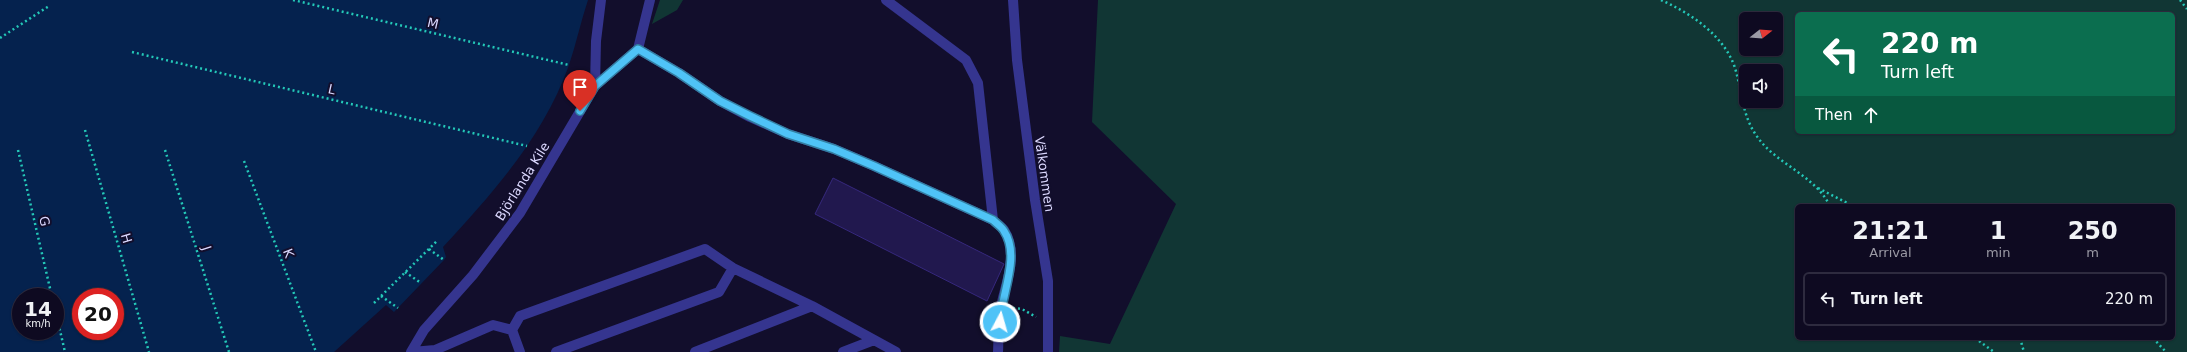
<!DOCTYPE html>
<html lang="en">
<head>
<meta charset="utf-8">
<style>
	:root { --surface:#0e0a21; --page:#17132a; --text:#f1f3f6; --muted:#9b9aa5; --line:#2e2b3f }
	body { margin:0; font-family:"DejaVu Sans",sans-serif; background:var(--page); color:var(--text); height:100vh; display:flex; flex-direction:column; font-size:15px; white-space:nowrap }
	* { box-sizing:border-box; margin:0 }
	p { font-size:13px; color:var(--muted) }
	.icon { flex:none; width:22px; height:22px; fill:none; stroke:currentColor; stroke-width:2; stroke-linecap:round; stroke-linejoin:round }
	.map { position:relative; flex:1; overflow:hidden }
	.sheet { position:absolute; left:1795px; top:204px; width:380px; height:136px; display:flex; flex-direction:column; background:var(--surface); border-radius:6px; box-shadow:0 1px 3px #0004,0 0 0 1px var(--line) }
	.sheet>* { flex:none }
	.banner { position:absolute; left:1795px; top:12px; width:380px; height:122px; border-radius:6px; box-shadow:0 1px 3px #0004,0 0 0 1px var(--line); background:#0b6e4f; color:#fff; overflow:hidden }
	.needle { width:26px; rotate:73deg }
	.buttons { position:absolute; left:1739px; top:12px; display:grid; gap:8px }
	.buttons a { display:grid; place-items:center; width:44px; height:44px; border-radius:6px; background:var(--surface); box-shadow:0 1px 3px #0004,0 0 0 1px var(--line); font-size:20px }
	.speed { position:absolute; left:12px; top:288px; display:flex; gap:8px; font-size:20px; font-weight:700; text-align:center }
	.speed>* { display:grid; place-content:center; width:52px; height:52px; border-radius:50%; background:var(--surface); box-shadow:0 1px 3px #0004,0 0 0 1px var(--line); line-height:1 }
	.speed small { font-size:10px; font-weight:400 }
	.speed .limit { border:6px solid #d22; background:#fff; color:#111 }
	.pin { position:absolute; display:grid; place-items:center; width:34px; height:34px; color:#fff; margin:-41px -17px; border-radius:50% 50% 50% 0; rotate:-45deg; box-shadow:0 0 4px #0007 }
	.pin .icon { rotate:45deg }
	.me { position:absolute; width:44px; margin:-22px; rotate:6deg; stroke-linejoin:round; filter:drop-shadow(0 0 3px #0008) }
	.turn { display:flex; align-items:center; gap:14px; height:84px; padding:0 20px; font-size:18px }
	.turn .icon { width:52px; height:52px; stroke-width:2.5 }
	.turn b { display:block; font-size:28px; line-height:34px }
	.then { display:flex; align-items:center; height:38px; padding:0 20px; background:#0003; gap:8px; font-size:15px }
	.eta { display:flex; justify-content:space-evenly; align-items:center; height:68px; text-align:center }
	.eta b { font-size:24px; font-weight:600; line-height:28px }
	ul { padding:0; list-style:none }
	li { display:flex; align-items:center; gap:12px; height:54px; margin:0 8px 6px; padding:0 12px; border:2px solid var(--line); border-radius:6px }
	li div { flex:1 }
	li b { display:block; font-size:15px }
	li em { font-style:normal }
	.map>svg:first-child { display:block }
</style>
</head>
<body>
<div class="map">
<svg width="2187" height="352" viewBox="0 0 2187 352">
	<rect width="100%" height="100%" fill="#120e2c"/>
	<path fill="#113634" fill-rule="evenodd" d="M660 0H683L677 10 652 24Z
		M1098 0H2187V352H1059L1060 336 1110 344 1176 204 1092 122ZM1797 14H2173V132H1797ZM1746 19H1776V49H1746ZM1746 71H1776V101H1746ZM1797 206H2173V338H1797Z"/>
	<path fill="#05224e" fill-rule="evenodd" d="M0 0H588C581 21 576 44 569 65 544 136 493 193 443 247L446 257 444 260 394 312 386 305 334 352H0ZM21 297H55V331H21ZM81 297H115V331H81Z"/>
	<path fill="#21184e" stroke="#36287d" d="M833 178 1004 264 987 301 815 214Z"/>
	<g fill="none" stroke-linecap="round" stroke-linejoin="round">
		<path stroke="#24c8b8" stroke-width="2.5" stroke-dasharray="2 3" stroke-linecap="butt" d="M293 0 569 65
			M1661 0C1690 13 1722 34 1734 65 1742 88 1741 113 1756 135 1775 164 1814 174 1830 206
			M2180 0 2187 9
			M0 38 49 6
			M132 52 527 146
			M85 130 149 352
			M18 150 52 297
			M165 150 229 352
			M244 161 316 352
			M1818 188 1853 206
			M429 249 444 260
			M405 272 421 283
			M381 296 398 308
			M374 303 437 241
			M1013 308 1022 309 1036 317
			M55 309 65 352
			M1975 338 1994 352
			M2020 338 2024 352
			M2153 338 2166 352"/>
		<path stroke="#35358f" stroke-width="10" d="M1013 0 1017 60 1035 200 1048 281V352
			M638 49 679 73 720 101 750 117 788 134 834 149 874 166 993 220 978 83 966 60 886 0
			M595 86 638 49 650 0
			M993 220C996 223 1002 227 1004 230 1019 253 1006 283 1001 306 997 320 999 337 998 352
			M512 330 520 316 705 249 733 268 812 306 896 352
			M411 352 424 330 473 275 520 213 595 86 596 41 601 0
			M412 352 435 350 493 325 512 330 520 352
			M556 352 719 292 733 268
			M695 352 812 306
			M843 352 874 340"/>
	</g>
	<g fill="none" stroke-linecap="round" stroke-linejoin="round">
		<g stroke="#337fa1" stroke-width="10">
			<path id="route" d="M580 111 595 86 638 49 679 73 720 101 750 116 788 134 834 149 874 166 993 220C996 223 1002 227 1004 231 1021 256 1001 295 1000 322"/>
		</g>
		<use href="#route" stroke="#4fc3f7" stroke-width="7"/>
	</g>
	<g text-anchor="middle" stroke-width="4" stroke-linejoin="round" paint-order="stroke">
		<g font-size="13" fill="#dcd9ff" stroke="#120e2c">
			<text transform="translate(433 23) rotate(13)" y="5">M</text>
			<text transform="translate(332 89) rotate(13)" y="5">L</text>
			<text transform="translate(1045 174) rotate(82)" y="5">Välkommen</text>
			<text transform="translate(522 181) rotate(-58)" y="5">Björlanda Kile</text>
			<text transform="translate(45 221) rotate(77)" y="5">G</text>
			<text transform="translate(127 238) rotate(74)" y="5">H</text>
			<text transform="translate(207 248) rotate(72)" y="5">J</text>
			<text transform="translate(289 253) rotate(69)" y="5">K</text>
		</g>
	</g>
</svg>
<div class="buttons">
<a><svg class="needle" viewBox="-14 -14 28 28"><path d="M0-13l5 13h-10z" fill="#e53935"/><path d="M0 13l5-13h-10z" fill="#9b9aa5"/></svg></a>
<a><svg class="icon" aria-label="sound" viewBox="0 0 24 24"><path d="M4 9h4l5-4v14l-5-4H4zM17 9q2 3 0 6"/></svg></a>
</div>
<div class="speed"><div>14<small>km/h</small></div><div class="limit">20</div></div>
<div class="pin" style="left:580px;top:111px;background:#d93025"><svg class="icon" aria-label="arrive" viewBox="0 0 24 24"><path d="M6 21V4h12l-3 4 3 4H6"/></svg></div>
<svg class="me" style="left:1000px;top:322px" viewBox="-20 -20 40 40"><circle r="17" fill="#4fc3f7" stroke="#fff" stroke-width="3"/><path d="M0-11L8 9 0 5-8 9z" fill="#fff"/></svg>
<div class="banner">
<div class="turn"><svg class="icon" aria-label="left" viewBox="0 0 24 24"><path d="M17 20v-9H6M10 6l-5 5 5 5"/></svg><div><b>220 m</b>Turn left</div></div>
<div class="then">Then<svg class="icon" aria-label="ahead" viewBox="0 0 24 24"><path d="M12 20V5M6 11l6-6 6 6"/></svg></div>
</div>
<section class="sheet">
<div class="eta">
<div><b>21:21</b><p>Arrival</p></div>
<div><b>1</b><p>min</p></div>
<div><b>250</b><p>m</p></div>
</div>
<ul>
<li><svg class="icon" aria-label="left" viewBox="0 0 24 24"><path d="M17 20v-9H6M10 6l-5 5 5 5"/></svg><div><b>Turn left</b></div><em>220 m</em></li>
</ul>
</section>
</div>
</body>
</html>
